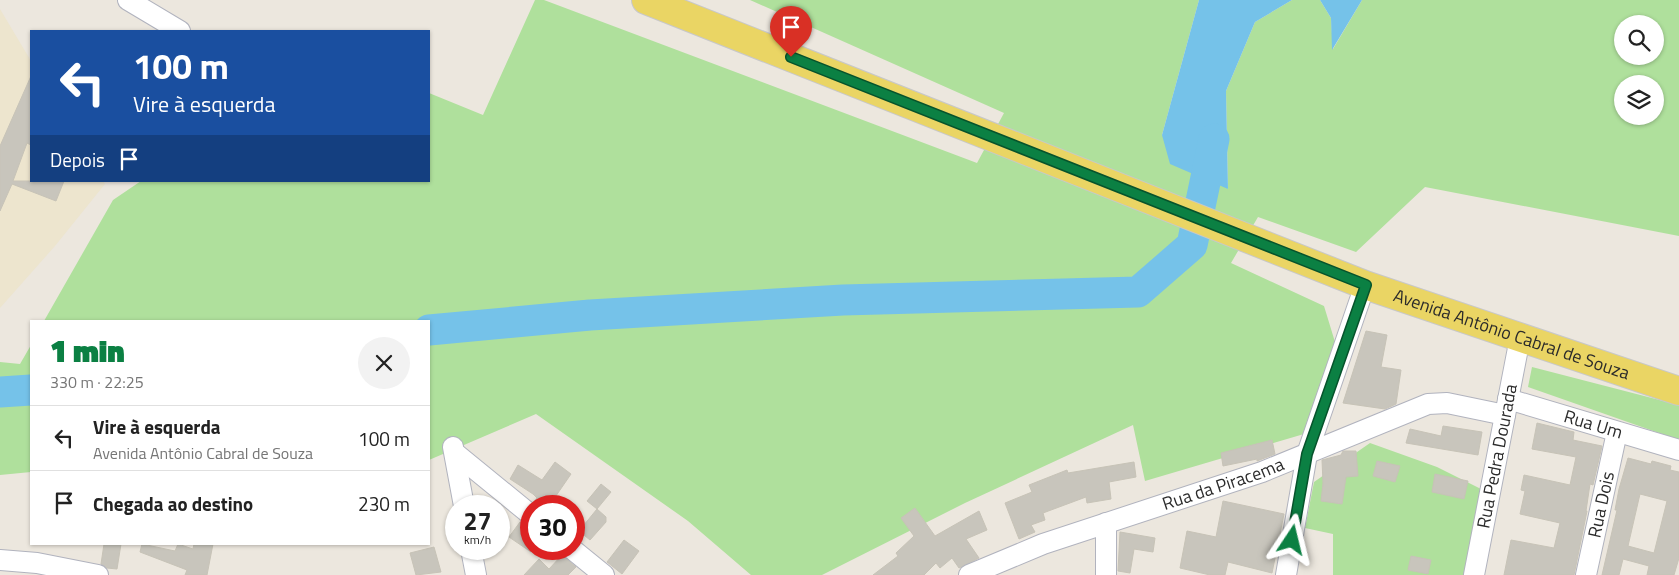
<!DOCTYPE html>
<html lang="pt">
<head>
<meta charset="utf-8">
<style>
	:root { --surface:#fff; --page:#f2f2f2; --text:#222; --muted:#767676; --line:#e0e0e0; --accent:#0b8043 }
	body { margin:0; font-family:"Titillium Web",sans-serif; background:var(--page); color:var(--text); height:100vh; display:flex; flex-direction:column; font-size:19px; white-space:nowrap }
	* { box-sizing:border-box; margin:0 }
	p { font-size:16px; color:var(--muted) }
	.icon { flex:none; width:28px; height:28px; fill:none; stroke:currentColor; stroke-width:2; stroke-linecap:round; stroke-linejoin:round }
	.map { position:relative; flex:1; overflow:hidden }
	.panel { position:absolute; left:30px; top:320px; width:400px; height:225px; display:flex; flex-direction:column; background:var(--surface); border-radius:0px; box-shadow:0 1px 4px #0004 }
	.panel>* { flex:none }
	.banner { position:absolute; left:30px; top:30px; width:400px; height:152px; border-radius:0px; box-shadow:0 1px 4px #0004; background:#1a4fa0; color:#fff; overflow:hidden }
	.fabs { position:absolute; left:1614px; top:15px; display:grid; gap:10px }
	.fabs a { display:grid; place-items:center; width:50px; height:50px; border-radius:50%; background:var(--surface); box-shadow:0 1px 4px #0004; font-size:25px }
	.speed { position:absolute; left:445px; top:495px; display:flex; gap:10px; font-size:25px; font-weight:700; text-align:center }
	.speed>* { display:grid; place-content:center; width:65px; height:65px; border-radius:50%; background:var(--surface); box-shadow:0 1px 4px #0004; line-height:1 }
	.speed small { font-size:12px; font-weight:400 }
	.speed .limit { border:8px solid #d22; background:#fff; color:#111 }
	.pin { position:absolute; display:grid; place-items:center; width:42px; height:42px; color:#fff; margin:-51px -21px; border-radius:50% 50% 50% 0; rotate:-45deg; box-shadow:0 0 5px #0007 }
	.pin .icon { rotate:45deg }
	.me { position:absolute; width:55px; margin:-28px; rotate:10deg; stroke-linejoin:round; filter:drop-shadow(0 0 4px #0008) }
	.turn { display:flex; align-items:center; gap:18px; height:105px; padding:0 20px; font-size:22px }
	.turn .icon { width:65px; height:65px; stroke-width:2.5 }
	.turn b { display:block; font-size:35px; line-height:42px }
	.then { display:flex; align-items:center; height:48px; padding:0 20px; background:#0003; gap:10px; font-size:19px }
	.round { display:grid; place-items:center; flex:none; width:52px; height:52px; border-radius:26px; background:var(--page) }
	.head { display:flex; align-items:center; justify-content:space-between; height:85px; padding:0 20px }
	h1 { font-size:30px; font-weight:800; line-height:38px; color:var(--accent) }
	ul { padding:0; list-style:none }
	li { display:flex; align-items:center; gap:15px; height:65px; padding:0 20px; border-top:1px solid var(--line) }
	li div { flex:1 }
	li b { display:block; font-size:19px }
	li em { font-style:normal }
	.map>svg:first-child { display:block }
</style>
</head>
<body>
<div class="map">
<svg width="1679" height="575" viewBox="0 0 1679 575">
	<rect width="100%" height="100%" fill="#ece7de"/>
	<path fill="#ede5ce" d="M0 9 31 61V181H103L105 184 55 246 0 308Z"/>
	<path fill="#afe09c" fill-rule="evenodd" d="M535 0H544L977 163 1004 113 750 0H1199L1162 135 1228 189 1226 91 1255 22 1292 0H1320L1331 18 1333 49 1362 0H1679V236L1425 187 1356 252 1258 217 1231 263 1324 306 1335 342 1304 434 1145 481 1133 425 965 503 822 575H751L688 521 536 414 429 460V321H44L113 200 141 181H429V93L483 115ZM1622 24H1655V56H1622ZM1622 84H1655V116H1622Z
		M31 345V472L0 475V362L20 364Z
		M1532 367 1679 405V440L1528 387Z
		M1370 443 1437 467 1483 490 1466 575H1333V534L1305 528 1314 482Z"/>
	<path fill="#75c2e9" d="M1199 0H1292L1255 22 1226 91 1228 189 1170 164 1162 135Z
		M1320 0H1362L1332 50 1331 18Z"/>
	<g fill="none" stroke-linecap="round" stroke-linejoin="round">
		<path stroke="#75c2e9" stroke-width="31" d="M429 330 590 315 843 300 1138 292 1192 245 1214 139
			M0 392 31 390"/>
	</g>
	<path fill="#c8c5bc" stroke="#c7c3b7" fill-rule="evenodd" d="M31 76V145L27 143 13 181H64L56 201 12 184 0 211V146Z
		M1366 331 1387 335 1381 367 1401 370 1396 404 1385 409 1343 403Z
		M1537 423 1574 432 1573 440 1602 446 1593 485 1590 484 1586 511H1587L1574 575H1504L1511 540 1554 548 1560 523 1520 514 1525 491 1521 490 1524 475 1570 485 1576 457 1532 449Z
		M1443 426 1482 432 1478 455 1406 443 1410 429 1441 436Z
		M1272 440 1275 454 1257 461V459L1223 466 1221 453Z
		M1343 451H1356L1358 476 1346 477 1342 504 1321 501 1323 483 1322 460 1341 455Z
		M1628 458 1651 464 1652 461 1671 466 1670 470 1679 472V558L1674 575H1647L1649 566 1623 559 1619 575H1602L1617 510H1615L1619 489ZM1640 494 1667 501 1654 553 1628 546Z
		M1377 461 1400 466 1395 482 1373 476Z
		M555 462 571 474 549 506H539L534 502 537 498 533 494 510 479 518 465 542 480Z
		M1134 462 1136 477 1109 482 1111 499 1087 503 1086 497 1043 513 1045 520 1031 525 1035 532 1019 539 1005 503 1032 492 1029 485 1067 470 1068 473Z
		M1435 474 1468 481 1464 499 1432 492Z
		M601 484 611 492 597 509 587 501Z
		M1223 501 1284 514 1272 573 1228 562 1225 575H1210L1180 568 1187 531 1216 537Z
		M915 508 935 536 979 511 987 530 966 539 979 558 959 568 952 558 940 568 936 563 924 575H873L898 556 896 553 914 536 901 518Z
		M597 509 606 517V522L590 540 579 531Z
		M520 522 531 527V552L509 537Z
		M1120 532 1155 538 1153 552 1134 549 1130 573 1118 571Z
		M624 540 639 551 622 574 607 562Z
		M104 544H121L117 569 107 568 101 564Z
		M142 544 175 551 178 544 193 549 194 544H213L207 575H185L187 570 140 552Z
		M434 547 441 572 416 575 410 553Z
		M562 555 576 567 568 575H524L539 559 549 569Z
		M1411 556 1431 560 1428 574 1408 570Z"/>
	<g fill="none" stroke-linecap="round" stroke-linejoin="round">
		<g stroke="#b1b3be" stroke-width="22">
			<g id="street">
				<path d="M128 0 180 31"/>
				<path id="s1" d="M1508 399 1679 450"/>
				<path d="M453 447 464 506"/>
				<path d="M455 453 531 515"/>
				<path d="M471 549 476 575"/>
				<path d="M572 549 604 575"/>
				<path d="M0 560 37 563 98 575"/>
				<path id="s2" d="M969 575 1043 544 1262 472 1428 404 1447 403 1505 415"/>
				<path d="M1106 575V523"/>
				<path d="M1286 575 1307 454 1365 285"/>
				<path id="s3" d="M1474 575 1520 338"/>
				<path id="s4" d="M1586 575 1617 432"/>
			</g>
		</g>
		<g stroke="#c8c8c8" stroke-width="30">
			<g id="primary">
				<path id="s5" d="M646 0 1365 285 1679 391"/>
			</g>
		</g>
		<use href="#street" stroke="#fff" stroke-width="20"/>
		<use href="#primary" stroke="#ead564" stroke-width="28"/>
	</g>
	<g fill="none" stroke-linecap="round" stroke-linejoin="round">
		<g stroke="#07532c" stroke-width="12">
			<path id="route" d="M791 57 1366 285 1307 454 1292 540"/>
		</g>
		<use href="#route" stroke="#0b8043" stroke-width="9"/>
	</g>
	<g text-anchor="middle" stroke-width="5" stroke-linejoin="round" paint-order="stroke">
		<g font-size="18" fill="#2b2b2b" stroke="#fff">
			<text dy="6" stroke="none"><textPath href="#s5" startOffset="928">Avenida Antônio Cabral de Souza</textPath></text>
			<text dy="6" stroke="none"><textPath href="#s1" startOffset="89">Rua Um</textPath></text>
			<text dy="6" stroke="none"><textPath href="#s3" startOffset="121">Rua Pedra Dourada</textPath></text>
			<text dy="6" stroke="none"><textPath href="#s2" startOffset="270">Rua da Piracema</textPath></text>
			<text dy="6" stroke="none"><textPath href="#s4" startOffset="72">Rua Dois</textPath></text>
		</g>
	</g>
</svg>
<div class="fabs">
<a><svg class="icon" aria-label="search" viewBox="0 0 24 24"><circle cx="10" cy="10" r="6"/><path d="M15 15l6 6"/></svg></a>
<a><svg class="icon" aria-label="layers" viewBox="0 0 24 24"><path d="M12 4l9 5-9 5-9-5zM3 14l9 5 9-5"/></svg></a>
</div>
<div class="speed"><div>27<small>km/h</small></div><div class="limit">30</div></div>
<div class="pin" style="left:791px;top:57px;background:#d93025"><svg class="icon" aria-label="arrive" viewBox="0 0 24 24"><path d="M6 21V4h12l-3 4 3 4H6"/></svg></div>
<svg class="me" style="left:1292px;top:540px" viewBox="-20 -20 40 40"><path d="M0-17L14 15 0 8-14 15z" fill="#0b8043" stroke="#fff" stroke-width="4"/></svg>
<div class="banner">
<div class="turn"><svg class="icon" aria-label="left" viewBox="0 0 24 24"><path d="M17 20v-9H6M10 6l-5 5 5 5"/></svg><div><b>100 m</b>Vire à esquerda</div></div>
<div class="then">Depois<svg class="icon" aria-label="arrive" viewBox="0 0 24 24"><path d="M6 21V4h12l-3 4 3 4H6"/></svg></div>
</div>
<section class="panel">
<div class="head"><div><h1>1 min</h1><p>330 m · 22:25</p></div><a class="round"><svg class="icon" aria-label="close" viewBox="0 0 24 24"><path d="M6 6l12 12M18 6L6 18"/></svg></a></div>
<ul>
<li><svg class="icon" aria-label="left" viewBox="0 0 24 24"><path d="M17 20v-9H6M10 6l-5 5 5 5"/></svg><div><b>Vire à esquerda</b><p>Avenida Antônio Cabral de Souza</p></div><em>100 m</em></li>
<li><svg class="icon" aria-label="arrive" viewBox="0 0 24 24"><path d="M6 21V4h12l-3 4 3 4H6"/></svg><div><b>Chegada ao destino</b></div><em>230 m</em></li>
</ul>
</section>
</div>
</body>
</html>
